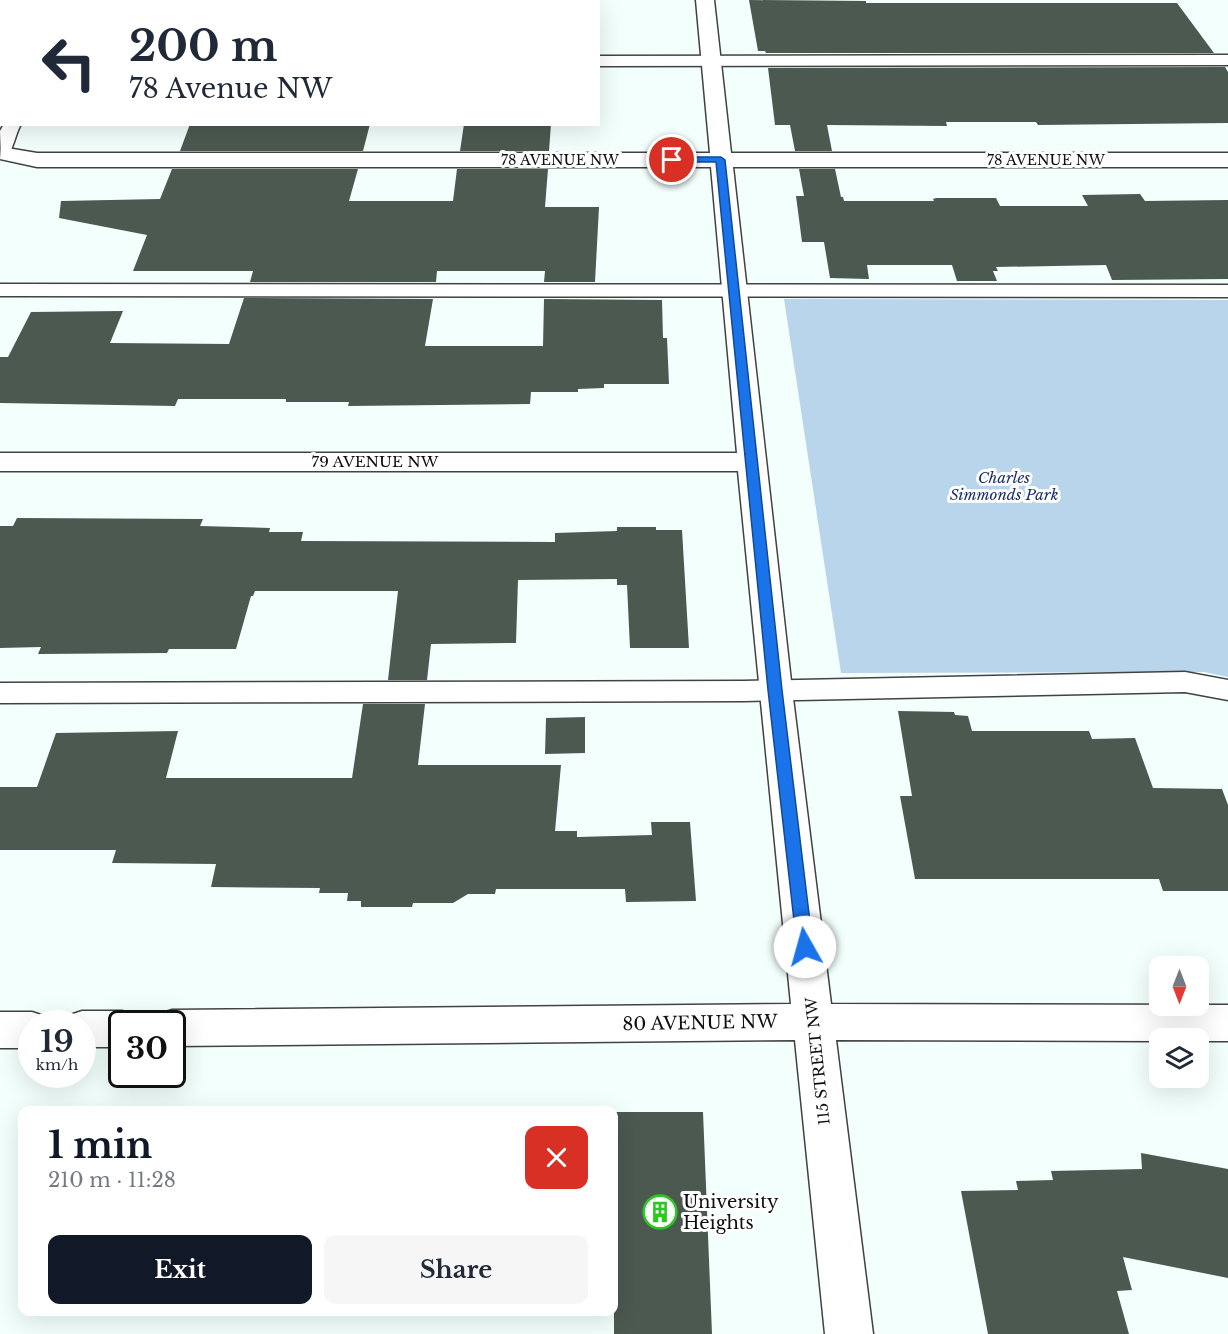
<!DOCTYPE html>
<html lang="en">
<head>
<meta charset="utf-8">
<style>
	:root { --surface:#fff; --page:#f6f6f7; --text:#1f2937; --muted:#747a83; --accent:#111827 }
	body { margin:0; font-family:"Libre Baskerville",serif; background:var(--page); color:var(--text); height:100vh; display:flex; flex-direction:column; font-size:22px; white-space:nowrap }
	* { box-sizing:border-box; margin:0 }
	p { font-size:20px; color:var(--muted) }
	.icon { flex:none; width:33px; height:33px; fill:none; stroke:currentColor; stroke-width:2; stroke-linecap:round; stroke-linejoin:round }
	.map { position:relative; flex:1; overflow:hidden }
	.sheet { position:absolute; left:18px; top:1106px; width:600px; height:210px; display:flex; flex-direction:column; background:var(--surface); border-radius:12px; box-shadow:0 6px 24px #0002 }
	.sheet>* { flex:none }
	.hud { position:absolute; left:0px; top:0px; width:600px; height:126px; box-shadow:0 6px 24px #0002; background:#fff; color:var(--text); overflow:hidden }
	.needle { width:39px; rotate:180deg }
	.tools { position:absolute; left:1149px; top:956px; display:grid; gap:12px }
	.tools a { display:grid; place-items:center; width:60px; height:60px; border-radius:12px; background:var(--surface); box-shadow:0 6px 24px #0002; font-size:30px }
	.speed { position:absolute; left:18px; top:1010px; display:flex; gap:12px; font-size:30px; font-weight:700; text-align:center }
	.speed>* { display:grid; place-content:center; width:78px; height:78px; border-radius:50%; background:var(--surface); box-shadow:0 6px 24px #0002; line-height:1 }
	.speed small { font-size:15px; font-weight:400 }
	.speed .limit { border:3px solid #111; border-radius:9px; background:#fff; color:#111 }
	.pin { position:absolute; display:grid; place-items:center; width:51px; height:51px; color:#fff; margin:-26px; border:3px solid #fff; border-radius:50%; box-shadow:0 2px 6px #0007 }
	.me { position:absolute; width:66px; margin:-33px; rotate:353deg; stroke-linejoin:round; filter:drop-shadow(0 0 4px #0008) }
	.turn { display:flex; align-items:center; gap:21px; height:126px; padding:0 30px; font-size:27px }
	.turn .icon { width:78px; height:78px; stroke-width:2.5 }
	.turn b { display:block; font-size:42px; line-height:51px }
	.round { display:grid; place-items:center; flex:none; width:63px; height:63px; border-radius:12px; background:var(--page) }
	.summary { display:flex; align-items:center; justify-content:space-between; height:102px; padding:0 30px }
	h1 { font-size:36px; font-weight:700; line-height:45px; color:var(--accent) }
	.button { display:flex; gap:12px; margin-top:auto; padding:12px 30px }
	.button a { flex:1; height:69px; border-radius:12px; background:var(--accent); color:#fff; font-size:24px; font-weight:700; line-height:69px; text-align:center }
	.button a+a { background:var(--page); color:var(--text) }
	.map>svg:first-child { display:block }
</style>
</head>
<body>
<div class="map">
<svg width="1228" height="1334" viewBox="0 0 1228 1334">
	<rect width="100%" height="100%" fill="#f2fffc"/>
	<path fill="#b9d5ec" d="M784 299 1228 300V677L1204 672 841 673Z"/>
	<path fill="#4b5950" d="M749 0 866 1V3H1177L1214 53H766L765 51H758Z
		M1225 67 1228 72V123L1038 125 1036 122H946L947 126 827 125 832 151H795L790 125H775L768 68Z
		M190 124H370L363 151H180Z
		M464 124H551L549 151H460Z
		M172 169H358L349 201H453L457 169H548L545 207H599L595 282H544L545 271H437L436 282H250L253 271H133L147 235 59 218 61 201 160 199Z
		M799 169H835L841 197H843L844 201H934L933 199 936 198H996L1000 206H1088L1082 195 1140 194 1145 201 1228 200V279L1112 280 1106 265 996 267 998 271H993L997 281H957L952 265H867L869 279 830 278 824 242H802L796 196H804Z
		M244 298 433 299 425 346H543L544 299 662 300 663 338H667L669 384H604V388L578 389V392H531L530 404 348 406 349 402H286V399H178L175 406 0 403V357H8L31 312 123 311 110 343 229 344Z
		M17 518 203 519 200 526 270 528 269 532H303L301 541 555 542V533L617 531V527H656V530H682L689 648H630L627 585H617V579L518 580 516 643 431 644 427 680H388L398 591H255L253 596H251L236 649H169L167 653 38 654 41 647 0 648V526H13Z
		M363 704H425L418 765H561L555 831H577V837L652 835 651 822H690L696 901 626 902 625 889H496L495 894H468L453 903H413L412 907H361V901H347L348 893H319L320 888 211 887 216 864 112 863 116 850H0V787H37L56 733 178 731 166 778H352Z
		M898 711 954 712 955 715 968 716 972 731H1089L1092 739 1135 738 1153 788 1222 789 1228 805V891H1163L1159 879H915L900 796H912Z
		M585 717V753L545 754 546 718Z
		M614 1112H703L712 1334H614Z
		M1141 1153 1228 1169V1278L1123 1257 1132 1290 1117 1291 1129 1334H988L961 1191 1018 1190 1016 1181 1053 1180 1051 1171 1142 1169Z"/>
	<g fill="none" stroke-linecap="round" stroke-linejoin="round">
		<g stroke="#424242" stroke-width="3">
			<path id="service" d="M1228 55V65L598 66V56Z
				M4 124H21C15 135 14 147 7 157L1 158 0 131Z
				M0 284 1228 285V297L0 296Z
				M1185 672 1228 680V700L1185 692 744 701 0 703V683L744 681Z"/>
		</g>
		<g stroke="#424242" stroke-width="3">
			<path id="minor" d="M696 0H714L731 153H1228V167H733L792 690 831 1004 1228 1005V1041H1198V1038H1160V1041L836 1040 873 1334H825L795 1040 172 1046V1023H154L157 1015 172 1010 791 1004 738 471H0V453H737L711 167H37L0 159 1 147 37 153H710Z
				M82 1011H122L137 1016 140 1023H122V1047H82V1023H64L67 1016Z
				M0 1012H32L47 1017 49 1023H32V1048H0Z"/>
		</g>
		<path stroke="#313131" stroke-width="2" stroke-dasharray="4 1.5" stroke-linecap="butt" d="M0 80 2 78"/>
		<use href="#service" fill="#fff" fill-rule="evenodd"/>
		<use href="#minor" fill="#fff" fill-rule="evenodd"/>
		<path stroke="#2bc81f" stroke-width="1.5" d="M29 2 31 0
			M0 43 2 41"/>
	</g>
	<path fill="#1a73e8" stroke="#114b97" stroke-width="1.5" d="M721 157 725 160 782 690 813 947 811 952 805 954 799 952 797 947 768 690 716 162H672L668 160 672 157Z"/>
	<defs>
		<g id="building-ring" transform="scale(1.725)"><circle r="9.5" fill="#fff" stroke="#2bc81f" stroke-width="1.5"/><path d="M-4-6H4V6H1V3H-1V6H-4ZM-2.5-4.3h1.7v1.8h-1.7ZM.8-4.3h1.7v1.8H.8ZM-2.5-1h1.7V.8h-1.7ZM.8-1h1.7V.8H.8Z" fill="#2bc81f"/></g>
	</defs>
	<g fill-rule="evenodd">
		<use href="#building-ring" x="660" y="1212"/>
	</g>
	<g text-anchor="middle" stroke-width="6" stroke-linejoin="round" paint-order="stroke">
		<g font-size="14" fill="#0f0f0f" stroke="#fff">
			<text x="560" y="165">78 AVENUE NW</text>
			<text x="1046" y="165">78 AVENUE NW</text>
		</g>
		<g font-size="15" fill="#0f0f0f" stroke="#fff">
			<text x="375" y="467">79 AVENUE NW</text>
			<text transform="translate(818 1061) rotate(-96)" y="5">115 STREET NW</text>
		</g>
		<g font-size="15" font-style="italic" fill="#1b2e6c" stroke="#fff">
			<text x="1004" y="483">Charles<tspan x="1004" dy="17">Simmonds Park</tspan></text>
		</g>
		<g font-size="18" fill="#0f0f0f" stroke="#fff">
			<text transform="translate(700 1023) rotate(-1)" y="6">80 AVENUE NW</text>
		</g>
		<g font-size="18" fill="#0f0f0f" stroke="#fff" text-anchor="start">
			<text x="683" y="1208">University<tspan x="683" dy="21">Heights</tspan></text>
		</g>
	</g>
</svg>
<div class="tools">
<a><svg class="needle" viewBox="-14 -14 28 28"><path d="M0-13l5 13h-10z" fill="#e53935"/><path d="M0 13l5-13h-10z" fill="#747a83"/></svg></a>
<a><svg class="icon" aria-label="layers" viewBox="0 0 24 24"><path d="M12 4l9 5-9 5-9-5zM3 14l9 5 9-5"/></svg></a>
</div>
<div class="speed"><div>19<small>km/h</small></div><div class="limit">30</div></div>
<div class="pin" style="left:672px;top:160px;background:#d93025"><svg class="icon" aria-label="arrive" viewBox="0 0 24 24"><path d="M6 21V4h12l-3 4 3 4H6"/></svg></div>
<svg class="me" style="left:805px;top:947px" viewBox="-20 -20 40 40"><circle r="19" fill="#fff"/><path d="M0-13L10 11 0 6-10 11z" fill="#1a73e8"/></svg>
<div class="hud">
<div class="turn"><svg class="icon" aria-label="left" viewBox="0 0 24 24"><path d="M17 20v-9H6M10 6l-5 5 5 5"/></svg><div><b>200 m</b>78 Avenue NW</div></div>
</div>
<section class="sheet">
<div class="summary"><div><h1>1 min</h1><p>210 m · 11:28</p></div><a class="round" style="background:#d93025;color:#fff"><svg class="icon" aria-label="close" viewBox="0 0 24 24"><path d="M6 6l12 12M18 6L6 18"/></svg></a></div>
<div class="button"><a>Exit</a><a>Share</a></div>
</section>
</div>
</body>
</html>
